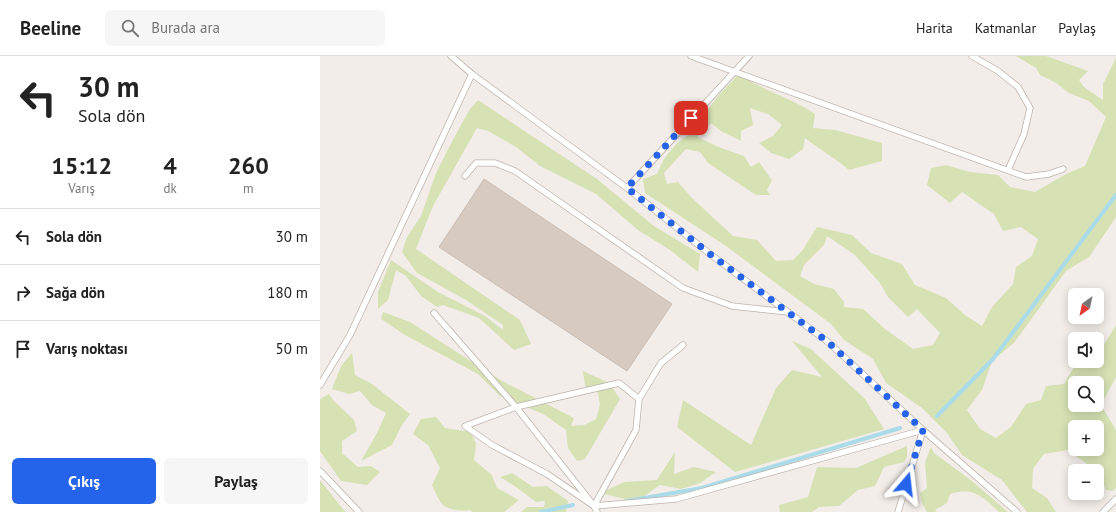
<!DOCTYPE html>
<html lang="tr">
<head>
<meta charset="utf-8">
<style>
	:root { --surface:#fff; --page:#f6f6f6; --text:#222; --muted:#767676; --line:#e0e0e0; --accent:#2563eb }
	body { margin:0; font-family:"PT Sans",sans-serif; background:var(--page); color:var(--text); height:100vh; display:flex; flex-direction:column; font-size:15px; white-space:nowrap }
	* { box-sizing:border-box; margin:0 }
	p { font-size:13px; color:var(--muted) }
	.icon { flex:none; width:22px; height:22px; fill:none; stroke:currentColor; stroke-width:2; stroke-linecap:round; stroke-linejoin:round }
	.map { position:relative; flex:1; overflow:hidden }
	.panel { display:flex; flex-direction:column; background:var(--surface); width:320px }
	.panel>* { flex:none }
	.banner { background:#fff; color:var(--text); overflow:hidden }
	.needle { width:26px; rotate:213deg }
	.buttons { position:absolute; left:748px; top:232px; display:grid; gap:8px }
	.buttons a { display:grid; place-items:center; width:36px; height:36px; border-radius:6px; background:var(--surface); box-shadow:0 2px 10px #0003; font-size:20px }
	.pin { position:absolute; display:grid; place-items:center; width:34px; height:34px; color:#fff; margin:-17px; border-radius:8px; box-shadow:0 2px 6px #0006 }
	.me { position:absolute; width:44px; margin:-22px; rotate:17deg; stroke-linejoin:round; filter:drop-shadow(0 0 3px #0008) }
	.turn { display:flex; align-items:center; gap:14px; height:84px; padding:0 12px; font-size:18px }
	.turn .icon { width:52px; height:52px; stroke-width:2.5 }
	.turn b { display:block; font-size:28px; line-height:34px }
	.eta { display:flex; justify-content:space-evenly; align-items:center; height:68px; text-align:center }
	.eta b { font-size:24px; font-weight:800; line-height:28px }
	.cta { display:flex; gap:8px; margin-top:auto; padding:8px 12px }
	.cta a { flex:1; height:46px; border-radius:6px; background:var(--accent); color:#fff; font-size:16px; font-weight:800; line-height:46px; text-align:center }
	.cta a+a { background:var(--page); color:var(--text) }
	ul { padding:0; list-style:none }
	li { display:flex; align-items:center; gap:12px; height:56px; padding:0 12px; border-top:1px solid var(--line) }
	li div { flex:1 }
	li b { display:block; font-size:15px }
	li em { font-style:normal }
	header { display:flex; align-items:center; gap:24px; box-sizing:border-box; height:56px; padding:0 20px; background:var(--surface); border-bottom:1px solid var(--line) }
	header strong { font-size:19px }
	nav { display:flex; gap:22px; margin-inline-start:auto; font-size:14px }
	.search { width:280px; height:36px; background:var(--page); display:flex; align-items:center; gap:10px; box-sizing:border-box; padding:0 14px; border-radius:6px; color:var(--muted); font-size:15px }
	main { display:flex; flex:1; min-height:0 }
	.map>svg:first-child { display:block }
</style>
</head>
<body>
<header>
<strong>Beeline</strong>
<div class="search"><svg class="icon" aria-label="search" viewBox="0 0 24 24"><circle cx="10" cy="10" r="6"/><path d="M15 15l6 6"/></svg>Burada ara</div>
<nav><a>Harita</a><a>Katmanlar</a><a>Paylaş</a></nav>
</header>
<main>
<section class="panel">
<div class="banner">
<div class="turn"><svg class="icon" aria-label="left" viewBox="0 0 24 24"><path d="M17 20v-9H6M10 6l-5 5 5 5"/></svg><div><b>30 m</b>Sola dön</div></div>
</div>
<div class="eta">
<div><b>15:12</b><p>Varış</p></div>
<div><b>4</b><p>dk</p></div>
<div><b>260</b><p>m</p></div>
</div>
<ul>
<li><svg class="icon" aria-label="left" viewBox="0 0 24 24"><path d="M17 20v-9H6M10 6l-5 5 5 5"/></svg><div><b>Sola dön</b></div><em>30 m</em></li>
<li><svg class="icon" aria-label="right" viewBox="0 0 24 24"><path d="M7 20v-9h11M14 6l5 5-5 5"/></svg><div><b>Sağa dön</b></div><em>180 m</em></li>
<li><svg class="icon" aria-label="arrive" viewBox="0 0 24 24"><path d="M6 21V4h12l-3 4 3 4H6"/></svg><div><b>Varış noktası</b></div><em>50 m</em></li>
</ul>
<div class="cta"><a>Çıkış</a><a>Paylaş</a></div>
</section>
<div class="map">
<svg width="796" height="456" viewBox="0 0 796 456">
	<rect width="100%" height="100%" fill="#f2ede8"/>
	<path fill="#d6e2b4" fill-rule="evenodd" d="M696 0H726L768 15 759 24 764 31 783 44V28L796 2V161L769 201 746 215 694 287 672 305 662 334 647 354 660 373 676 382 691 371 706 348 721 344 726 330 744 328 754 311 763 305H777V295L785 287 796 269V321L781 349 796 374V432L793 435 786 434 777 415 747 394 724 398 713 413 712 432 727 442 736 456H707L682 424 642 399 627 377 602 352 566 327 553 303 524 284 511 268 406 190 325 137 323 123 337 118 344 103 357 87 372 77 381 62 399 39 419 18C443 35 472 42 495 58L493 72 515 74 562 87V105L529 114C515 102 499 93 485 82L483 93 469 103 451 97 439 87 453 80 462 69 448 58 430 52 433 69 421 75V85L401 75 391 67 377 81 401 92 424 100 431 111 439 106 452 124 447 134 450 139H436L388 107 380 96 366 93 344 117 347 128 358 126 371 141 413 180 437 184 456 205 473 204 482 195 497 171 532 179 551 197 582 208 595 229 626 242 645 259 662 270 672 251 693 228 696 211 712 200 718 183 701 171 683 175 674 158 642 136 630 147 607 129 611 112 626 109 650 116 678 119 690 131 715 136 746 118 765 110 786 61 769 45 749 37 736 27 720 19 716 12ZM507 180 535 199 560 227 568 241 588 261 597 253 620 277 613 289 593 293 565 273 543 253 524 251V246L514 233 494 228 480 220 484 209 504 189ZM755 327H777V349H755ZM755 371H777V393H755Z
		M158 44 277 123 334 170 380 198 378 216 350 194 318 174 276 138 220 110 196 91 168 75 157 72 113 150 96 193 200 264 211 288 194 294 159 262 123 249 117 251 101 240 86 220 76 214 68 244 58 253V236L71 204 118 236 165 260 183 274V269L146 244 97 217 82 196 87 181 101 160 116 117 137 76 150 53Z
		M63 256 90 266 182 325 254 362 251 370 264 369 276 363 280 349 278 337 265 330 263 315 289 327 300 343 265 403 257 405 248 392 246 374 223 358 180 340 158 318 85 279 61 263Z
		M472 285 491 293 545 343 564 373 415 416 357 371 363 344 431 389 456 332 472 314 502 321Z
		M32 297 35 319 52 328 90 358 82 369 72 389 41 405 58 375 66 357 52 349 40 335 29 338 12 333 21 310Z
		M9 338 14 345 34 364 37 375 22 385V397L38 411 51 410 60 416 47 429 21 425 0 395V343Z
		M116 361 125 372 151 376 156 388 154 404 172 419 177 432 199 444 184 456H153L150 454C143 456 129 454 123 449 118 444 115 435 112 429L120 412 108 389 93 378 101 363Z
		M587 390V401L584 406 564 411 555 430 538 434 519 450 499 451 492 456H460L459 449 488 441 497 411 536 412Z
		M611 391 614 397 652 425 688 456H679C663 441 653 430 630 438L627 447 615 454 617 456H607L602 447 600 437 607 432 605 406Z
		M355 396 354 418 374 411 396 416 380 427 361 433 340 429 316 446 281 437 304 426 337 424Z
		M192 417 213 431 227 430 248 445 246 456H201L207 451H224L225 445 216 446 199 433 180 421Z
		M0 424 22 452 26 456H0Z"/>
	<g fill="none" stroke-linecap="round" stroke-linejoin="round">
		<path stroke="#aadbe9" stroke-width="4" d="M617 360 673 303 796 139
			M307 445 382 432 580 372
			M221 456 253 449"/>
	</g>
	<path fill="#d6cac1" stroke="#cdbdb2" d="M164 123 352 248 307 315 119 191Z"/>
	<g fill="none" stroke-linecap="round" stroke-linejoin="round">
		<g stroke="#bdb3ab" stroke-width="7">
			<path id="lane" d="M131 0 152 18 307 132 390 198 508 286 603 374 697 456
				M371 0 706 121 729 118 743 113
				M652 0 678 15 698 31 710 52 704 78 688 114
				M145 120 156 107H175L195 115 363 232 412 250 468 256
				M307 132 429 0
				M114 257 196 351 274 450 356 443 603 374
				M0 329 30 279 152 18
				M319 343 341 307 363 289
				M0 415 39 456
				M274 450 316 374 319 343 299 327 196 351 145 370 172 389 227 418 274 450 277 456
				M578 456 603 374
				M783 456 796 443"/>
		</g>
		<use href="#lane" stroke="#fff" stroke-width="5.5"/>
	</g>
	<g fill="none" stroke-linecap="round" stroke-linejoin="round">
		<path stroke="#2563eb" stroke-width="7" stroke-dasharray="0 12.6" d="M371 62 307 132 390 198 508 286 603 374 586 428"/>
	</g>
</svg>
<div class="buttons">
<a><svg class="needle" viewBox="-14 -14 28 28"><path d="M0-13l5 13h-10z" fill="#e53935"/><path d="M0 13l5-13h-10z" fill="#767676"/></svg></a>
<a><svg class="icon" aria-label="sound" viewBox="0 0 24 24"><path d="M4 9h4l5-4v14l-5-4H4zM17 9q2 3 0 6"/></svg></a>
<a><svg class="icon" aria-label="search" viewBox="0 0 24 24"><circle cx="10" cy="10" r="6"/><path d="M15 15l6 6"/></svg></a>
<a>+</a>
<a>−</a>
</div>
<div class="pin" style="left:371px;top:62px;background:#d93025"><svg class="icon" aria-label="arrive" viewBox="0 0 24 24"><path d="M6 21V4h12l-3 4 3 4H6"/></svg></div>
<svg class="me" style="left:586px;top:428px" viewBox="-20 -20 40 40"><path d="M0-17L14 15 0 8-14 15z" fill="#2563eb" stroke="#fff" stroke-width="4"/></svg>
</div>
</main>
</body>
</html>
